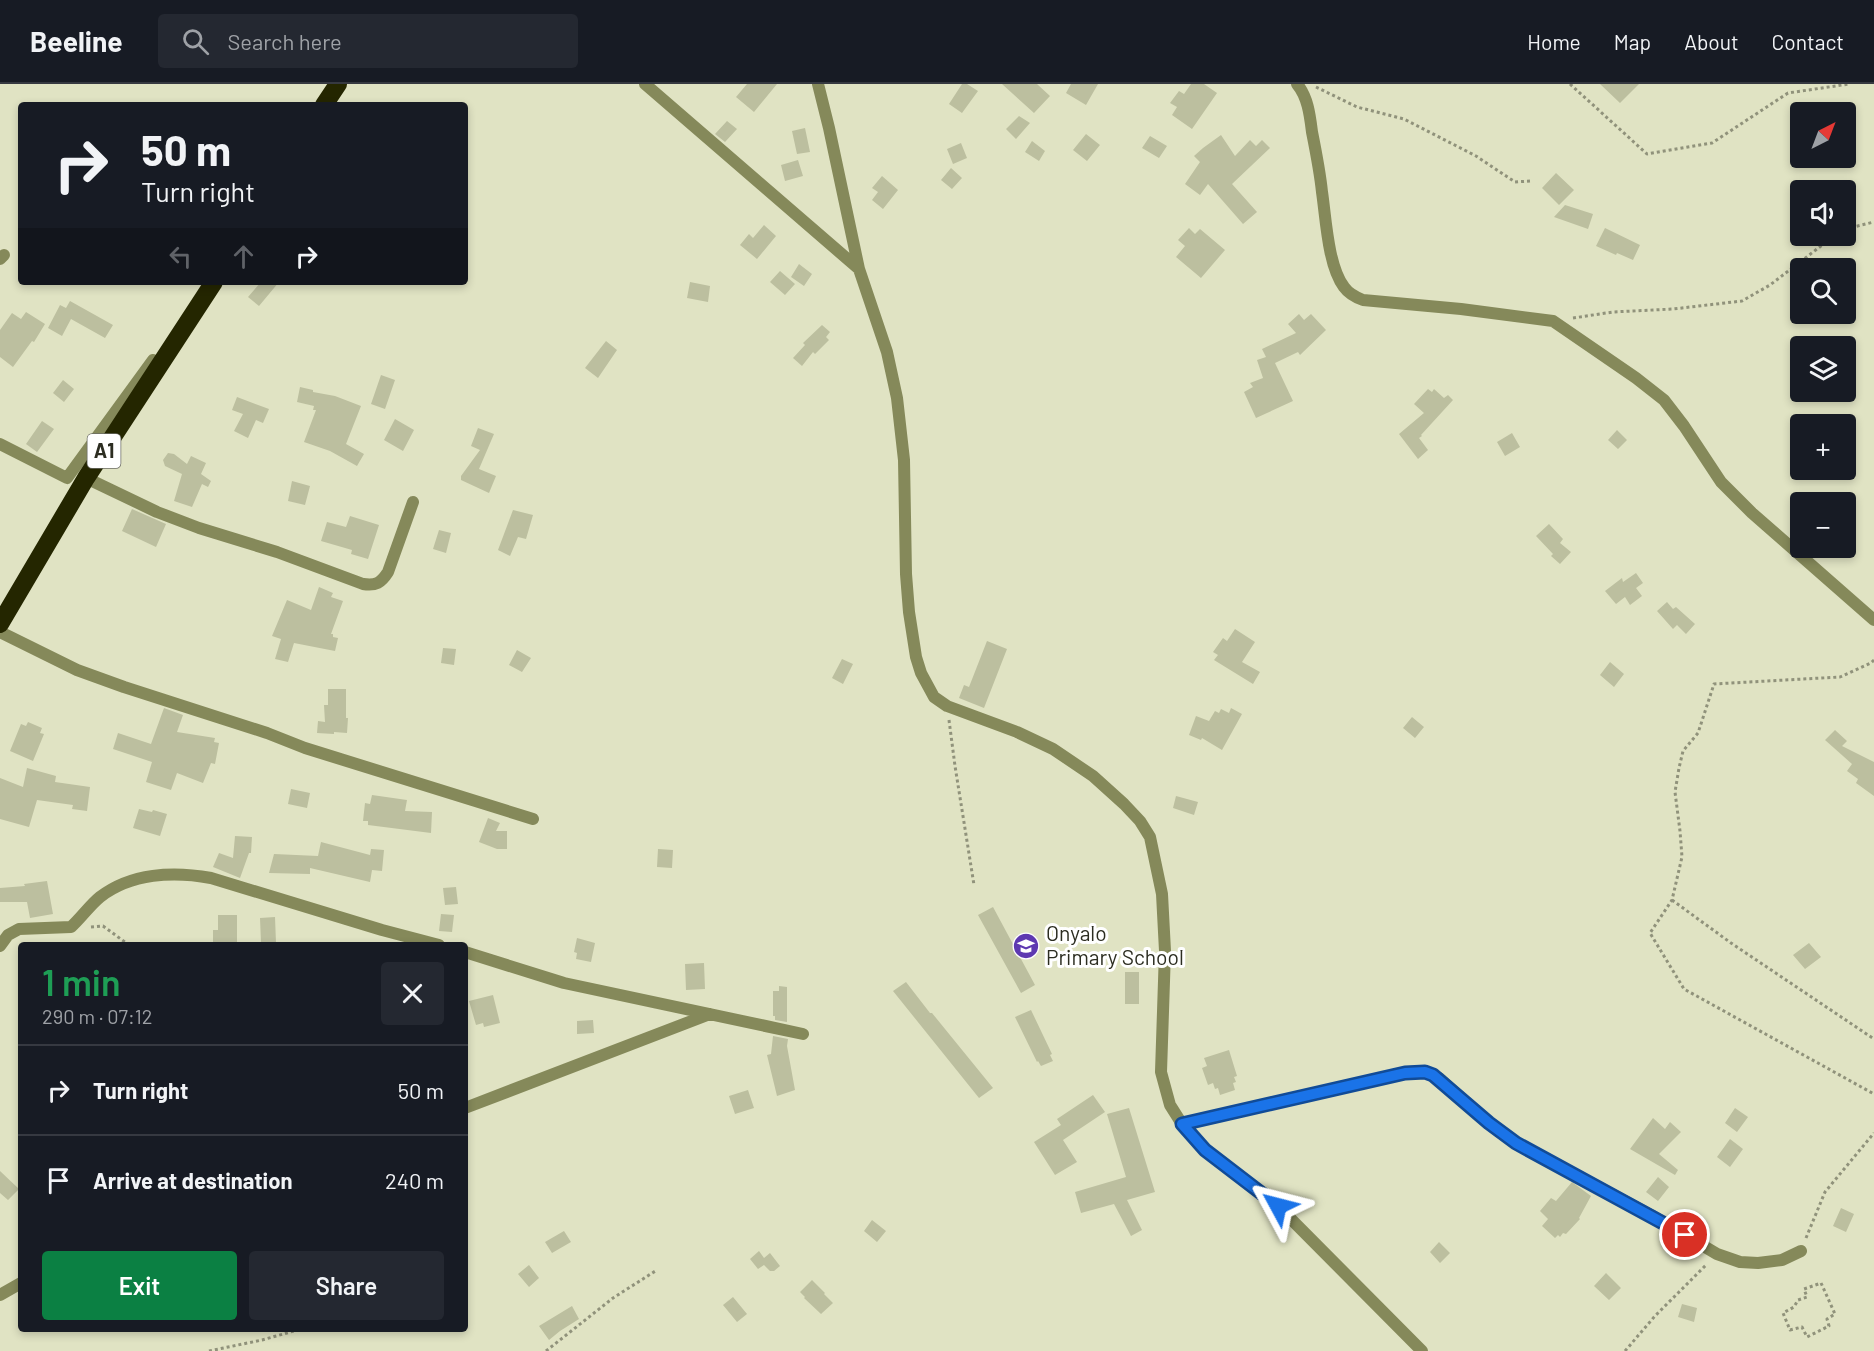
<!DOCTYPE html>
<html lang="en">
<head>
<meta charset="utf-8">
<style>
	:root { --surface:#171b24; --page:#242831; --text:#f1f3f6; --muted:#9ea1a6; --line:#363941; --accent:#0b8043 }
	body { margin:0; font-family:Barlow,sans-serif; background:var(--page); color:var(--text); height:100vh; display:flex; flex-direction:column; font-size:22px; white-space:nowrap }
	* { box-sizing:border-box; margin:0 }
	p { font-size:20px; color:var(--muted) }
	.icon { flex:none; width:33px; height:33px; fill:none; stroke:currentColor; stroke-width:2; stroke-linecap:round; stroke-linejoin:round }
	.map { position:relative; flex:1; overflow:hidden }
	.details { position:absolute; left:18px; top:858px; width:450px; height:390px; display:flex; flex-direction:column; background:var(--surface); border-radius:6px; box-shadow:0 3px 9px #0003 }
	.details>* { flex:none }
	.banner { position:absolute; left:18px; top:18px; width:450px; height:183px; border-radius:6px; box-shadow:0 3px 9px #0003; background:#171b24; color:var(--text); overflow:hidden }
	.needle { width:39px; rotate:42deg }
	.tools { position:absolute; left:1790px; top:18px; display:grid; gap:12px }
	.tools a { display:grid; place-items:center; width:66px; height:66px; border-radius:6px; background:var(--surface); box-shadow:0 3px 9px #0003; font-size:30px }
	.pin { position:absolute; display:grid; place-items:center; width:51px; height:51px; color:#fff; margin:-26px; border:3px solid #fff; border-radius:50%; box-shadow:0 2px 6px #0007 }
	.me { position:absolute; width:66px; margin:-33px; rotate:308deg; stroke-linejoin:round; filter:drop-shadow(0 0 4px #0008) }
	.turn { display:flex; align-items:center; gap:21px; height:126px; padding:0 24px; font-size:27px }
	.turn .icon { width:78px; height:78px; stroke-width:2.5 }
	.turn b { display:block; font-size:42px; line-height:51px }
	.lanes { display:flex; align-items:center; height:57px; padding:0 24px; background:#0003; justify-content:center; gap:30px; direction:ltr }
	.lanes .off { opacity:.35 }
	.round { display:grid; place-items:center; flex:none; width:63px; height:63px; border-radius:6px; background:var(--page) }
	.summary { display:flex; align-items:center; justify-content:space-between; height:102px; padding:0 24px }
	h1 { font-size:36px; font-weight:600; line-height:45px; color:#1e9e55 }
	.button { display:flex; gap:12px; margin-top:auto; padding:12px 24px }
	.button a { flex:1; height:69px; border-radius:6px; background:var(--accent); color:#fff; font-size:24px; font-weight:600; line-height:69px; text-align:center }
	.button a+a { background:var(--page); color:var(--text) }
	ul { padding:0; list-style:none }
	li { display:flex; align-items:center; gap:18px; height:90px; padding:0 24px; border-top:2px solid var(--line) }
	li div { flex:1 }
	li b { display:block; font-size:22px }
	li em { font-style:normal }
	header { display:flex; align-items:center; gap:36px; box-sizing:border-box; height:84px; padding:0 30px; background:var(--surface); border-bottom:2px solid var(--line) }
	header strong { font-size:28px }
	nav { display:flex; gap:33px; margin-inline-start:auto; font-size:21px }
	.search { width:420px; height:54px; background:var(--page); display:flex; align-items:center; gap:15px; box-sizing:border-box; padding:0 21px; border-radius:6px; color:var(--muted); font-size:22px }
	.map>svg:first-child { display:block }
</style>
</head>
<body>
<header>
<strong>Beeline</strong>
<div class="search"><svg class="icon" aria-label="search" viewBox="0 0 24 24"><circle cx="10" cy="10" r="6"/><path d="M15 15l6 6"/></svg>Search here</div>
<nav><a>Home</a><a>Map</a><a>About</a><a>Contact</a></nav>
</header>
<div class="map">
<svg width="1874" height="1267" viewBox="0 0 1874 1267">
	<rect width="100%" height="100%" fill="#e0e3c3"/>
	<path fill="#bcbf9f" d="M747 0H777L754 28 736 13Z
		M962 0H967L978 7 962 29 949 20Z
		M1002 0H1037L1050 12 1034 29Z
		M1071 0H1098L1086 21 1066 9Z
		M1191 0H1204L1217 9 1192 45 1172 31 1177 23 1170 19 1179 7 1184 10Z
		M1600 0H1639L1620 19Z
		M1019 32 1030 39 1016 55 1006 45Z
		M727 37 737 45 725 58 715 50Z
		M805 44 810 68 797 70 792 47Z
		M1086 50 1100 61 1087 77 1073 66Z
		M1221 51 1235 72 1250 56 1256 62 1262 56 1270 64 1232 100 1257 128 1243 140 1208 100 1200 111 1185 100 1200 78 1194 72 1203 64Z
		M1150 52 1167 62 1159 74 1142 64Z
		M1032 57 1045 67 1039 77 1025 68Z
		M961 59 967 74 953 80 947 65Z
		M798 76 803 92 785 97 781 81Z
		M951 84 962 94 952 105 941 96Z
		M1556 89 1574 106 1559 121 1542 104Z
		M882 92 898 106 883 125 872 116 878 108 872 104Z
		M1565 121 1593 130 1588 145 1554 133Z
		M764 141 776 152 757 175 740 161 749 150 753 154Z
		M1189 144 1195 150 1200 145 1225 166 1201 194 1176 173 1185 162 1178 156Z
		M1605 144 1640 161 1633 176 1617 169 1616 171 1596 162Z
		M799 180 812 190 804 202 791 193Z
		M780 187 795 200 785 211 770 198Z
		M261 198H279L259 222 248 213Z
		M690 198 710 202 708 218 687 214Z
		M70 217 113 241 105 254 71 235 62 252 48 244 60 221 66 224Z
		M26 228 45 240 34 258 32 257 13 283 0 273V246L12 229 21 235Z
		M1299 230 1304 236 1311 230 1326 246 1300 271 1298 268 1275 279 1293 317 1256 334 1244 308 1253 303 1250 299 1263 294 1257 276 1266 273 1262 265 1296 249 1288 240Z
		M822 241 830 248 826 253 829 256 815 270 813 268 802 282 793 274 805 261 803 259Z
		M606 257 617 266 598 294 585 284Z
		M381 291 395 296 385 325 371 320Z
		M63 296 74 305 64 318 53 309Z
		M300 303 313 306V308L335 312 361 322 346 360 364 370 357 382 330 367 304 358 316 326H313L314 322 297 318Z
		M1428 305 1432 308 1434 305 1444 314 1448 311 1453 316 1421 351 1422 352 1419 354 1428 366 1418 375 1399 350 1424 329 1414 320Z
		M237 313 269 325 263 339 256 336 248 354 234 347 243 330 232 326Z
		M395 335 414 346 403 367 384 356Z
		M42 337 54 345 37 368 26 360Z
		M478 344 494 350 479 385 496 392 489 409 461 396V392L480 366 471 362Z
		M1617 346 1627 356 1618 365 1608 356Z
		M1512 349 1520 363 1505 372 1497 358Z
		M168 369 174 370 187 380 191 372 206 379 201 390 211 397 208 403 202 400 192 423 174 417 182 390 165 382 163 376Z
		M292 397 310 402 305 421 288 417Z
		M132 425 166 440 156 463 122 447Z
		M513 426 533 431 526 455 518 453 510 472 498 466Z
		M350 432 379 441 368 475 351 470 352 466 321 457 327 438 346 443Z
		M1549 440 1563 455 1560 459 1571 468 1560 480 1551 472 1553 470 1536 452Z
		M439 446 451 449 446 469 433 465Z
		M1636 489 1643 499 1636 504 1642 512 1630 521 1625 513 1616 520 1605 507 1622 494 1623 498Z
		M319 503 333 509 331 513 343 517 331 550H333V553L338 554 335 567 294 559 288 578 275 575 281 555 272 552 287 516 311 526Z
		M1667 518 1673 525 1676 523 1695 540 1686 550 1677 541 1673 545 1657 527Z
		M1235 545 1255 558 1242 578 1260 588 1253 600 1214 576 1218 571 1213 568 1223 554 1227 557Z
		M987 557 1007 565 984 624 959 614 964 601 969 603Z
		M443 564 456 565 454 581 441 579Z
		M517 566 531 574 522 588 509 581Z
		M842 575 853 580 843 600 832 594Z
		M1610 578 1624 590 1614 603 1600 591Z
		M328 605H346V634H348L347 649 334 648V650L317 649 318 637 325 638 324 621H328Z
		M164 624 183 631 177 648 215 654 214 658 219 659 215 680 211 679 203 699 177 689 171 706 146 698 152 678 113 665 118 649 151 660Z
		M1231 624 1242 630 1222 666 1202 654 1201 656 1189 651 1196 632 1209 637 1215 627 1219 629 1221 625 1229 629Z
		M1412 633 1424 643 1415 654 1403 644Z
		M28 638 42 644 40 649 44 650 33 677 10 667 21 640 26 642Z
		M1835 646 1847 657 1842 662 1874 678V712L1856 699 1858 695 1847 687 1852 680 1825 656Z
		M27 684 56 692 55 698 90 703 87 727 72 725 73 721 37 716 29 743 0 735V694L23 703Z
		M291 705 310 709 307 724 288 720Z
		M372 711 407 716 405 727 432 728 431 749 368 741V737H363L365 719 370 720Z
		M1176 712 1198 718 1194 731 1173 724Z
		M139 725 152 728 153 726 167 730 160 752 133 744Z
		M488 734 500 739 496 747H507V765H497L479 758Z
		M235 752 252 753 251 769H249L240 794 213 783 219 769 233 774Z
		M321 758 370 771 371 765 384 766 382 787 372 786 370 798 310 784V790L269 789 274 770 318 772Z
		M658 765 673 766 672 784 657 783Z
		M47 797 53 830 30 834 27 818H0V804L25 802 24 800Z
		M456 803 458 820 445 821 443 804Z
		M993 823 1035 901 1021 909 978 831Z
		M441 830 454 831 452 848 439 847Z
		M218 831H237V859H213V846H218Z
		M275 833 276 859H261L260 834Z
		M577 854 595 859 591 878 576 875 577 869 574 868Z
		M1809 859 1821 873 1805 885 1793 871Z
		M704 879 705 905 686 906 685 880Z
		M1125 888H1139V920H1125Z
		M906 898 930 929H932L993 1004 979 1014 893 907Z
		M779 902 787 903V938L775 936V932H773V907H779Z
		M493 911 500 939 484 943 483 939 476 941 469 917Z
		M1031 926 1052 970 1050 971 1053 977 1041 982 1038 977 1037 978 1015 933Z
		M593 936 594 949 577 950V937Z
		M773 952 788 955 787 962 795 1006 777 1012 767 971 771 970Z
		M1229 966 1237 992 1234 993 1236 998 1233 999 1235 1006 1220 1011 1218 1004 1215 1005 1213 999 1208 1001 1202 984 1207 982 1204 974Z
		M748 1006 754 1024 735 1030 729 1012Z
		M1093 1011 1105 1028 1063 1056 1077 1078 1055 1091 1034 1058 1061 1041 1057 1035Z
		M1129 1024 1155 1108 1127 1116 1142 1146 1131 1152 1114 1120 1081 1129 1075 1108 1126 1093 1107 1030Z
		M1735 1024 1748 1033 1737 1048 1725 1039Z
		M1653 1034 1665 1045 1670 1038 1681 1048 1659 1070 1678 1086 1675 1091 1630 1065Z
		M1730 1055 1743 1065 1730 1083 1717 1073Z
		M0 1087 19 1105 8 1116 0 1109Z
		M1658 1093 1669 1103 1658 1117 1646 1108Z
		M1572 1098 1591 1112 1579 1134 1580 1135 1566 1150 1563 1149 1560 1153 1558 1151 1555 1154 1542 1142 1548 1135 1540 1127 1551 1114 1556 1117Z
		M1841 1124 1854 1130 1846 1148 1833 1142Z
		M872 1136 886 1147 877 1158 864 1147Z
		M564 1147 571 1158 552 1169 545 1158Z
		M1439 1158 1450 1169 1440 1179 1430 1168Z
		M759 1167 764 1174 770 1169 780 1182 774 1187H770L764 1181 758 1185 750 1175Z
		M529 1181 539 1194 529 1203 518 1190Z
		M1606 1189 1621 1204 1609 1216 1594 1202Z
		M812 1196 825 1209 824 1210 833 1219 821 1230 804 1214 805 1213 800 1208Z
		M733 1213 747 1230 737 1238 723 1221Z
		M1682 1220 1697 1224 1694 1238 1678 1233Z
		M572 1222 579 1235 560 1247 549 1256 539 1242Z"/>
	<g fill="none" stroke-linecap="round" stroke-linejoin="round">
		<path stroke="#90927b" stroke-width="3" stroke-dasharray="3 3" stroke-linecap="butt" d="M1570 0 1647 70 1712 59 1788 9 1849 0
			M1316 3 1357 23 1404 35 1476 72 1515 98 1530 97
			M1845 145 1874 138
			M1573 234 1613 228 1673 225 1742 217 1770 201 1834 152
			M1874 576 1871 579 1840 593 1714 600 1698 649 1683 667 1679 684 1675 708 1680 747 1682 773 1672 816 1650 849 1684 905 1874 1010
			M949 636 955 682 974 801
			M1672 816 1731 859 1874 955
			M91 843 103 842 129 861
			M1806 1154 1825 1108 1874 1049
			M1821 1199 1835 1230 1827 1235 1829 1242 1807 1253 1802 1243 1790 1246 1783 1229 1794 1223 1798 1216 1807 1213 1804 1205Z
			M209 1267 262 1256 301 1245
			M546 1267 613 1214 657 1186
			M1625 1267 1655 1232 1707 1180"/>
		<path stroke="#85895a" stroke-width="12" d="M645 0 859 185
			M818 0 829 44 859 185 887 268 897 314 904 376 906 490 909 528 916 573 921 589 934 613 947 622 1017 648 1053 665 1093 692 1124 720 1140 737 1150 753 1162 810 1165 867 1161 988 1170 1021 1182 1040 1205 1066 1278 1122 1422 1267
			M1297 0C1308 13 1310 32 1312 48 1316 68 1320 88 1322 108 1326 135 1328 182 1344 203 1349 210 1355 213 1363 216L1461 225 1553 237 1636 294 1664 316 1684 342 1721 398 1752 429 1874 536
			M0 175 4 171
			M0 360 67 394 153 276
			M86 394 157 428 199 444 277 468 363 500C376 502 381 499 388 488L413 418
			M0 548 77 586 124 603 267 649 305 664 533 735
			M0 862 8 851 19 845 71 843C81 834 90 821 100 813 131 789 173 787 211 794L382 846 439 861
			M465 868 564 899 803 950
			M465 1024 710 930
			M1182 1040 1405 989 1425 988 1439 994 1489 1039 1516 1059 1651 1131 1717 1170 1740 1178 1758 1179 1782 1176 1801 1167
			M0 1211 21 1199"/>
		<path stroke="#242600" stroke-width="18" d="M324 21 338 0
			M0 540 86 394 214 198"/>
	</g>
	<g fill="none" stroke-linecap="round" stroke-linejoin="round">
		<g stroke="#114b97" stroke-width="15">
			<path id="route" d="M1278 1122 1205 1066 1182 1040 1405 989 1425 988 1433 991 1489 1039 1516 1059 1685 1151"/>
		</g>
		<use href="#route" stroke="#1a73e8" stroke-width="10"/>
	</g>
	<defs>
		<g id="school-disc" transform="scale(1.35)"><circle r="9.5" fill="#5e39b1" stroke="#fff"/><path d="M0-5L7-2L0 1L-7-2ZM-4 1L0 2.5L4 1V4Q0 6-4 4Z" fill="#fff"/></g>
	</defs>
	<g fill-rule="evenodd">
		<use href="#school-disc" x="1026" y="862"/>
	</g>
	<g text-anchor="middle" stroke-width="6" stroke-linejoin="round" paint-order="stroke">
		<rect fill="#fff" stroke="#6b6c64" stroke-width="1.5" x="87.5" y="350" width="33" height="34" rx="4.5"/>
		<g font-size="20" font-weight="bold" fill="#2c2d21">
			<text x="104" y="374">A1</text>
		</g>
		<g font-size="21" fill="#2c2d21" stroke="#fff" text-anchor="start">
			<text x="1046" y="857">Onyalo<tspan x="1046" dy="24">Primary School</tspan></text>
		</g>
	</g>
</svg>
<div class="tools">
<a><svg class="needle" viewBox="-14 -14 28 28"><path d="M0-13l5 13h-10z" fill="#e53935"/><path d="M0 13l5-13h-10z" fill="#9ea1a6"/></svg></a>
<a><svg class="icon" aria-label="sound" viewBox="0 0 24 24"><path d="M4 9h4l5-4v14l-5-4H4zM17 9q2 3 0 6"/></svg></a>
<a><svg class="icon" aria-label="search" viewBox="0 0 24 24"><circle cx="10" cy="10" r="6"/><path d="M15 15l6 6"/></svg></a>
<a><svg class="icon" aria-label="layers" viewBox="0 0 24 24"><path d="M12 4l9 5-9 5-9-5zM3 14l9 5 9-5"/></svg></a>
<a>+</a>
<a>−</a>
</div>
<div class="pin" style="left:1685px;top:1151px;background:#d93025"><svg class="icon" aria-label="arrive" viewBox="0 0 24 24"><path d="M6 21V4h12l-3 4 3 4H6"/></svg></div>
<svg class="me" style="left:1278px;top:1122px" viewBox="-20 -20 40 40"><path d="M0-17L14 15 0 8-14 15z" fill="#1a73e8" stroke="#fff" stroke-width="4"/></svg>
<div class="banner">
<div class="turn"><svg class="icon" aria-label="right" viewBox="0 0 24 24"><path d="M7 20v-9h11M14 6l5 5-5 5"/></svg><div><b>50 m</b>Turn right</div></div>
<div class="lanes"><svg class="icon off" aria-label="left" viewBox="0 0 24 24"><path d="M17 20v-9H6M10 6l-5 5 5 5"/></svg><svg class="icon off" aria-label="ahead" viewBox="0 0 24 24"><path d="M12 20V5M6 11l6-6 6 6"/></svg><svg class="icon" aria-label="right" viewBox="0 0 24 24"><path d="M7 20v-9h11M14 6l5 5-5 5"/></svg></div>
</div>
<section class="details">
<div class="summary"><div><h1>1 min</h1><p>290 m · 07:12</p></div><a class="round"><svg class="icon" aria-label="close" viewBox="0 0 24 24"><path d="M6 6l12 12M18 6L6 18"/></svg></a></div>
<ul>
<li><svg class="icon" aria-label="right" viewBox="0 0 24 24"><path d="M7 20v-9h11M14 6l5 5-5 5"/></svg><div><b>Turn right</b></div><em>50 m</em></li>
<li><svg class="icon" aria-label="arrive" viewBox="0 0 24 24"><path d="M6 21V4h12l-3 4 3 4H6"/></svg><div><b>Arrive at destination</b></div><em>240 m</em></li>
</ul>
<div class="button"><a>Exit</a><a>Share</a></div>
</section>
</div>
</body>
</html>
